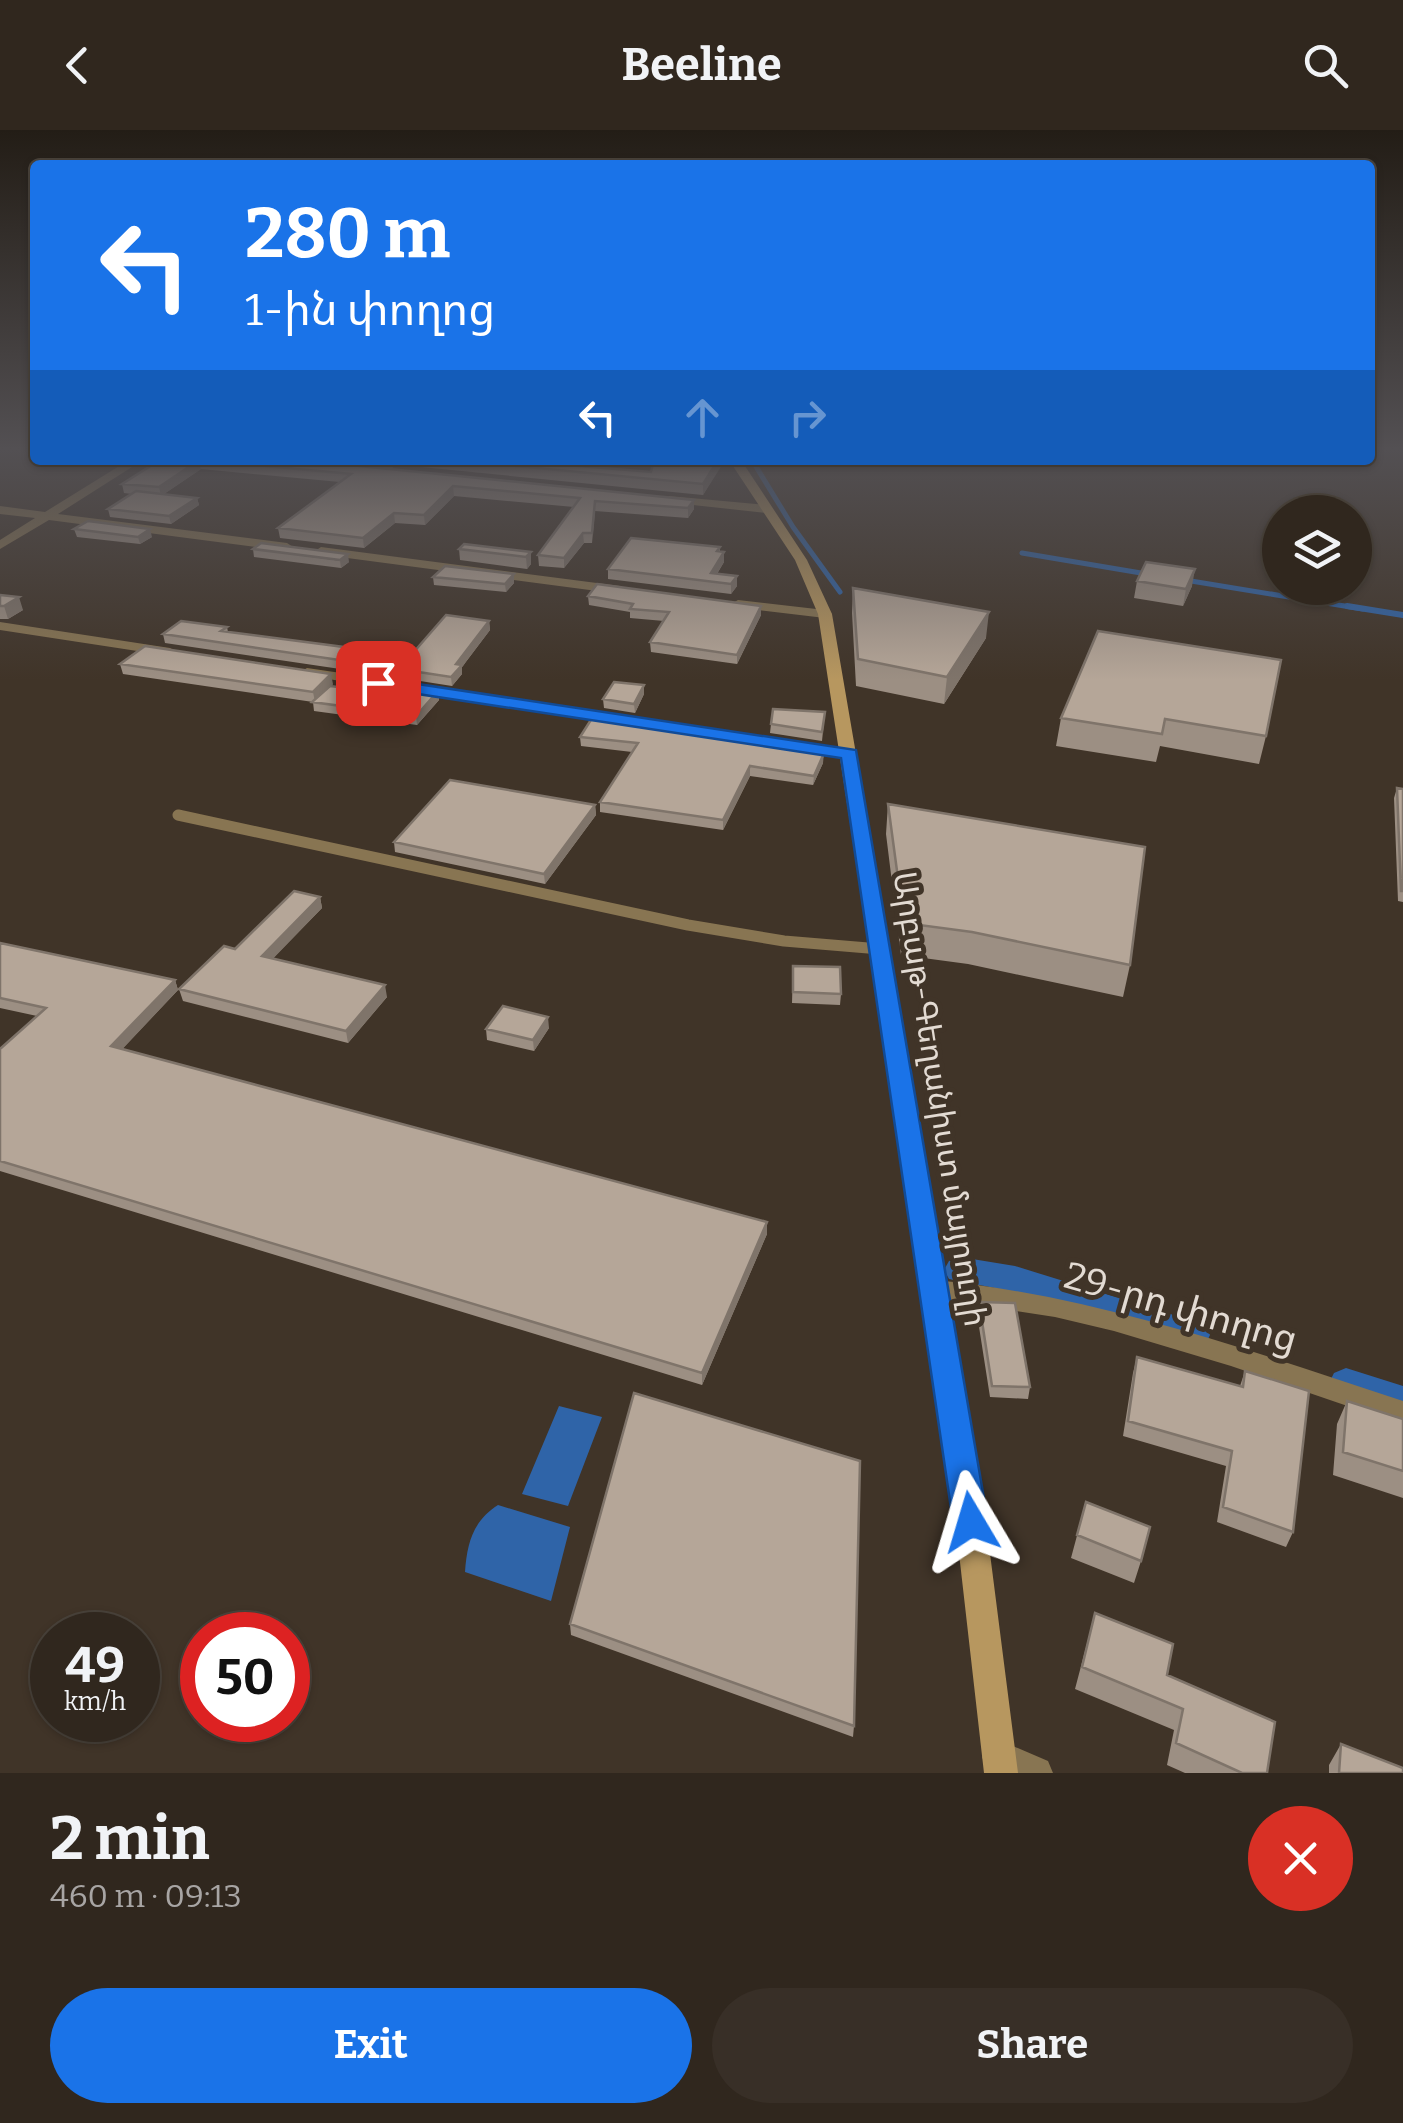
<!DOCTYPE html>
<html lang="en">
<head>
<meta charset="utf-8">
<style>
	:root { --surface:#30271e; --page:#382f27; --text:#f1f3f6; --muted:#a8a5a4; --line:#4b443c; --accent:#1a73e8 }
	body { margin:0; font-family:Bitter,"Noto Sans Armenian",serif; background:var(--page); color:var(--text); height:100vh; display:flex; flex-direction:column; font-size:38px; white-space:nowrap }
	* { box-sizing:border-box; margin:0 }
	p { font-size:32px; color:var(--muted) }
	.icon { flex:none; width:55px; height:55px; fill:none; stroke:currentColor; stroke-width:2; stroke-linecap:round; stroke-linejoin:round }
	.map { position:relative; height:1643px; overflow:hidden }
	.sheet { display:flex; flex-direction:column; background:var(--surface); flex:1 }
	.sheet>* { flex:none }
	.banner { position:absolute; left:30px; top:30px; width:1345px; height:305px; border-radius:10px; box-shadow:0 2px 8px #0004,0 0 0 2px var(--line); background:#1a73e8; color:#fff; overflow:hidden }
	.controls { position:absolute; left:1262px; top:365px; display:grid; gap:20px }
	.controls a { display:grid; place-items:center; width:110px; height:110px; border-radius:50%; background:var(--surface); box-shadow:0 2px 8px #0004,0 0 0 2px var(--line); font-size:50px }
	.speed { position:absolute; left:30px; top:1482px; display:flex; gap:20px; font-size:50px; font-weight:700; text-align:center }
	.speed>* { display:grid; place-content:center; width:130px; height:130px; border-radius:50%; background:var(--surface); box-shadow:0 2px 8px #0004,0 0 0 2px var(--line); line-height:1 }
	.speed small { font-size:25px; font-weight:400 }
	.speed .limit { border:15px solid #d22; background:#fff; color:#111 }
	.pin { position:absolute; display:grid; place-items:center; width:85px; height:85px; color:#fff; margin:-42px; border-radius:20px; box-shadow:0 5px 15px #0006 }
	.me { position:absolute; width:110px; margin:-55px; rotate:353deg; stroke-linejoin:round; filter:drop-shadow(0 0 8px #0008) }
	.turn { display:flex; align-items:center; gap:35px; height:210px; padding:0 50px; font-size:45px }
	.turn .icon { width:130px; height:130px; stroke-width:2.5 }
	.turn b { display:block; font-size:70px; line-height:85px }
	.lanes { display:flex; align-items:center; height:95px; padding:0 50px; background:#0003; justify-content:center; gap:50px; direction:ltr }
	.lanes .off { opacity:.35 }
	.round { display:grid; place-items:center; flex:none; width:105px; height:105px; border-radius:52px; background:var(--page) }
	.head { display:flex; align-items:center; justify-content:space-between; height:170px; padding:0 50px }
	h1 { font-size:60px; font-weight:700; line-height:75px }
	.button { display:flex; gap:20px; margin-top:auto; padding:20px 50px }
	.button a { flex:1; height:115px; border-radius:60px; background:var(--accent); color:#fff; font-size:40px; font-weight:700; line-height:115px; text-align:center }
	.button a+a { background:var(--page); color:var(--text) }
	header { display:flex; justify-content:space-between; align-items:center; height:130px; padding:0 50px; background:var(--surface); font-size:45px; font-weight:700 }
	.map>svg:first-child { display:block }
</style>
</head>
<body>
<header><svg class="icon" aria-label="back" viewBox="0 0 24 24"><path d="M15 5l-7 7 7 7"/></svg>Beeline<svg class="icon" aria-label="search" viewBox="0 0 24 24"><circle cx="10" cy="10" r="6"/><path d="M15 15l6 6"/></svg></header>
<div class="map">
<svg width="1403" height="1643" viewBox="0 0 1403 1643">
	<rect width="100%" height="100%" fill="#403428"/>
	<path fill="#2f64a8" d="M559 1276 602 1287 568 1376 522 1364Z
		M498 1375 570 1397 551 1471 465 1442C467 1413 473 1391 498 1375Z"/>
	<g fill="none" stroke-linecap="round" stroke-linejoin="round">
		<path stroke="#2f64a8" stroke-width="5" d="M752 330 793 397 840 462
			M1022 423 1147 444
			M1185 450 1363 479"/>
		<path stroke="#2f64a8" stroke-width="6" d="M1347 476 1403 485"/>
		<path fill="#2f64a8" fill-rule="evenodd" d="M960 1127 1015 1136 1193 1191 1205 1195 1210 1205 1205 1215 1193 1219 1015 1162 949 1149 944 1140 949 1131Z
			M1346 1238 1403 1256V1286L1334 1263 1329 1253 1334 1243Z"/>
		<path stroke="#887552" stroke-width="6" d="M384 341 397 330"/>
		<path stroke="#887552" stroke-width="11" d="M178 685 688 795 784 811 880 819"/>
		<path fill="#887552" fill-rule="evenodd" d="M129 330H143L58 384 287 413 293 417 287 421 49 390 0 419V410L35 388 0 384V376L45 382Z
			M669 366 767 375 773 379 767 383 665 372 663 370Z
			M321 417 620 456 627 460 620 464 317 424 315 421Z
			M738 470 825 480 832 484 825 488 733 477 731 474Z
			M0 492 170 518 177 522 170 526 0 500Z
			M307 538 620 584 628 589 620 594 302 545 300 542Z
			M797 611 849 619 857 624 849 629 791 619V613Z
			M935 1150C1098 1166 1248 1220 1403 1271V1295L1231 1236 1114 1201 1055 1187 926 1167 922 1160 926 1153Z
			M999 1610 1048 1631 1053 1643H995L987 1639 982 1627 987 1615Z"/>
		<path fill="#b7975f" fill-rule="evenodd" d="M729 330H741L807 430 832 484 981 1353 1018 1643H984L951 1353 818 484 795 430Z"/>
	</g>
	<path fill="#9c8f83" d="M145 330H300L694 370V379L688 388 595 381 592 413H584L564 438 539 436 538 425 574 377 454 366 425 395 395 393 364 418 280 408 278 398 340 352 201 339 164 364 197 368 199 375 171 394 110 387 108 379 132 364 124 363 122 354 155 333 146 332Z
		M346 330H386L382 334Z
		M401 330H592L586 337 651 342 654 330H724L703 365 401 335Z
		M74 399 152 407 140 414 77 407Z
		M720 417V421L724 432 717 444 737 456 731 464 608 449V439Z
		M253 419 349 432 341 438 254 427Z
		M459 419 531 422V434L527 439 460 430Z
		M514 444V453L506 462 434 455 433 447Z
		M1137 451 1192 456 1183 476 1134 468Z
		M853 458 986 508 944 574 856 556 852 483Z
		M0 465 23 480 8 489H0Z
		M588 466 761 476V485L737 534 651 522 650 512 664 491 630 488V482L589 475Z
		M489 491 490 500 462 537V544L452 556 401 548 399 539Z
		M227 497 228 502 360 528 347 540 165 513 163 504Z
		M1098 501 1266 606 1259 634 1160 616 1156 632 1056 616 1061 588Z
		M120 534 333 554 331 556 380 562 438 561 439 570 417 595 314 581 313 572 123 544Z
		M644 564 635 583 604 578 603 569Z
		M825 582 822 611 770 603 771 594Z
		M580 607 823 633 813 655 750 646 723 700 600 682V672L632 622 581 616Z
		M1397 658 1403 659V772L1398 771 1394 668Z
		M888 674 1130 835 1123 867 968 834 901 825 886 704Z
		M595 675 596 685 545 754 395 722 394 712Z
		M320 767 322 778 273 828 387 867 348 913 183 871 179 859 235 819Z
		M0 813 175 850 178 860 122 919 767 1092V1104L702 1255 0 1041V919L37 886 0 878Z
		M793 836 841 864 840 875 792 873Z
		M549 898 534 921 487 910 486 899Z
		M979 1172 1030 1257 1028 1269 990 1267 977 1184Z
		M1137 1227 1240 1256 1245 1241 1293 1402 1286 1417 1217 1392 1226 1336 1123 1306 1133 1243Z
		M1347 1271 1403 1289V1368L1333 1345 1337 1294Z
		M1086 1372 1141 1431 1134 1453 1071 1428Z
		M1095 1483 1167 1545 1267 1643H1185L1167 1635 1174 1600 1075 1559Z
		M570 1494 854 1596 853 1607 571 1505Z
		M1341 1614 1403 1643H1329V1635Z"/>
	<path fill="#7f746a" d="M199 330 201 339 161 366 159 357Z
		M582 330H592L581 342 578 336Z
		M718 330H724V332L703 365V354Z
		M453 356 454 366 425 395 424 385Z
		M197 368 199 375 171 394 169 386Z
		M694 370V379L688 388V378Z
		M394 383 395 393 364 418 363 408Z
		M150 399 152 407 140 414 138 407Z
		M583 403 584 413 564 438V428Z
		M531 422V434L527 439 526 427Z
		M724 422V432L711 453V443Z
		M348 424 349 432 341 438 340 430Z
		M1195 439 1192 456 1183 476 1186 459Z
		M514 444V453L506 462 505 454Z
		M737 446V456L731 464V454Z
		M19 467 23 480 8 489 4 476Z
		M761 476V485L737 534V525Z
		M989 482 986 508 944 574 947 547Z
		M489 491 490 500 462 537V544L452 556 451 547 456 534Z
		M359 519 360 528 347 540 346 531Z
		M331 544 333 554 315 572 313 562Z
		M644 555V564L635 583 634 574Z
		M438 561 439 570 417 595 416 586Z
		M824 623 823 633 813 655 814 646Z
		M750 636V646L723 700V690Z
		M595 675 596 685 545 754 544 744Z
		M320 767 322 778 265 837 262 826Z
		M175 850 178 860 115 927 111 916Z
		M385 855 387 867 348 913 346 901Z
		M548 887 549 898 534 921 533 910Z
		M767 1092V1104L702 1255V1243Z"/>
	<path fill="#b5a698" stroke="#7f746a" stroke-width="2.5" d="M160 330H300L694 370 688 378 595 371 592 403H583L564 428 538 425 580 368 453 356 424 385 394 383 363 408 278 398 351 344 199 330 159 357 122 354Z
		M452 330H582L578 336 651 342 654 330H718L703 354Z
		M136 361 197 368 169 386 108 379Z
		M88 391 150 399 138 407 74 399Z
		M631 408 720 417 717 421 724 422 711 443 737 446 731 454 608 439Z
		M261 413 348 424 340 430 253 419Z
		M464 414 531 422 526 427 459 419Z
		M1146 432 1195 439 1186 459 1137 451Z
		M445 436 514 444 505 454 433 447Z
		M597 454 761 476 737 525 650 512 669 482 630 479 633 474 588 466Z
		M853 458 989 482 947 547 858 529Z
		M0 465 19 467 4 476H0Z
		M446 485 489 491 456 534 462 535 451 547 399 539Z
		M181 491 227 497 221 501 359 519 346 531 163 504Z
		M1098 501 1281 530 1266 606 1165 589 1162 604 1061 588Z
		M145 516 331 544 313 562 120 534Z
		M614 552 644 555 634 574 603 569Z
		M387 554 438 561 416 586 312 572 330 556 380 562Z
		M773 579 825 582 822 602 771 594Z
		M594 585 820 619 824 623 814 646 750 636 723 690 600 672 638 613 580 607Z
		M450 650 595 675 544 744 394 712Z
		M1397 658 1403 659V761H1401Z
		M888 674 1145 717 1130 835 972 802 904 793Z
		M294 761 320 767 262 826 385 855 346 901 179 859 224 816 235 819Z
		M0 813 175 850 111 916 767 1092 702 1243 0 1031V919L46 878 0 868Z
		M793 836 840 837 841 864 793 862Z
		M503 876 548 887 533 910 486 899Z
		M979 1172 1015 1173 1030 1257 992 1256Z
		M1137 1227 1243 1257 1245 1241 1309 1261 1293 1402 1223 1377 1232 1321 1128 1291Z
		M634 1263 860 1331 854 1596 570 1494Z
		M1347 1271 1403 1289V1341L1343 1322Z
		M1086 1372 1150 1397 1141 1431 1077 1405Z
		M1095 1483 1173 1514 1167 1545 1275 1592 1267 1643H1242L1176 1613 1183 1579 1082 1537Z
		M1341 1614 1403 1638V1643H1339Z"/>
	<linearGradient id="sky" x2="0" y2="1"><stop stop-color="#231d16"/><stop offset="0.58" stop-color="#535053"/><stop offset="1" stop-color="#535053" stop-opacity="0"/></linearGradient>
	<rect width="1403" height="550" fill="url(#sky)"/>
	<path fill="#1a73e8" stroke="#114b97" stroke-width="2.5" d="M378 548 856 620 988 1392 983 1403 971 1408 959 1403 953 1392 841 628 372 557 370 553Z"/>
	<g text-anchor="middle" stroke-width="10" stroke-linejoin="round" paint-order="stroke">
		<g font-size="32" fill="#e3dbd3" stroke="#403428">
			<text transform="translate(940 969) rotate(81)" y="11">Արբաթ-Գեղանիստ մայրուղի</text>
		</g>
		<g font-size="38" fill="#e3dbd3" stroke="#403428">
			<text transform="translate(1181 1177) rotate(16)" y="13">29-րդ փողոց</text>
		</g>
	</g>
</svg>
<div class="controls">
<a><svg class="icon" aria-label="layers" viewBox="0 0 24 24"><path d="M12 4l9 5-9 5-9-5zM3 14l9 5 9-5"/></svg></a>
</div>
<div class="speed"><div>49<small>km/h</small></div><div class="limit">50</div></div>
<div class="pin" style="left:378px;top:553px;background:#d93025"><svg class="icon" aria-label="arrive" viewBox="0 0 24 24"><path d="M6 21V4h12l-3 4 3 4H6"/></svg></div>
<svg class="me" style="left:971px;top:1392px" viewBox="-20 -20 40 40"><path d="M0-17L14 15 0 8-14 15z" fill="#1a73e8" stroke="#fff" stroke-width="4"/></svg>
<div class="banner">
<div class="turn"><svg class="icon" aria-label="left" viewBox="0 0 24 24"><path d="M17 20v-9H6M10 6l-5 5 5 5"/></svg><div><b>280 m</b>1-ին փողոց</div></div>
<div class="lanes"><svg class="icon" aria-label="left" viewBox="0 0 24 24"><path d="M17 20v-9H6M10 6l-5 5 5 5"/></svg><svg class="icon off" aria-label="ahead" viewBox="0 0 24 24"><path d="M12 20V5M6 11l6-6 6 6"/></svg><svg class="icon off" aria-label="right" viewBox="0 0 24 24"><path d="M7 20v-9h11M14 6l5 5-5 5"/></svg></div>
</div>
</div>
<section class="sheet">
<div class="head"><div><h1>2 min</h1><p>460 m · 09:13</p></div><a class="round" style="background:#d93025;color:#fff"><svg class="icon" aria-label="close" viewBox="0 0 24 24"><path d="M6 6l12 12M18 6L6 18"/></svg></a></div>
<div class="button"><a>Exit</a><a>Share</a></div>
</section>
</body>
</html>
